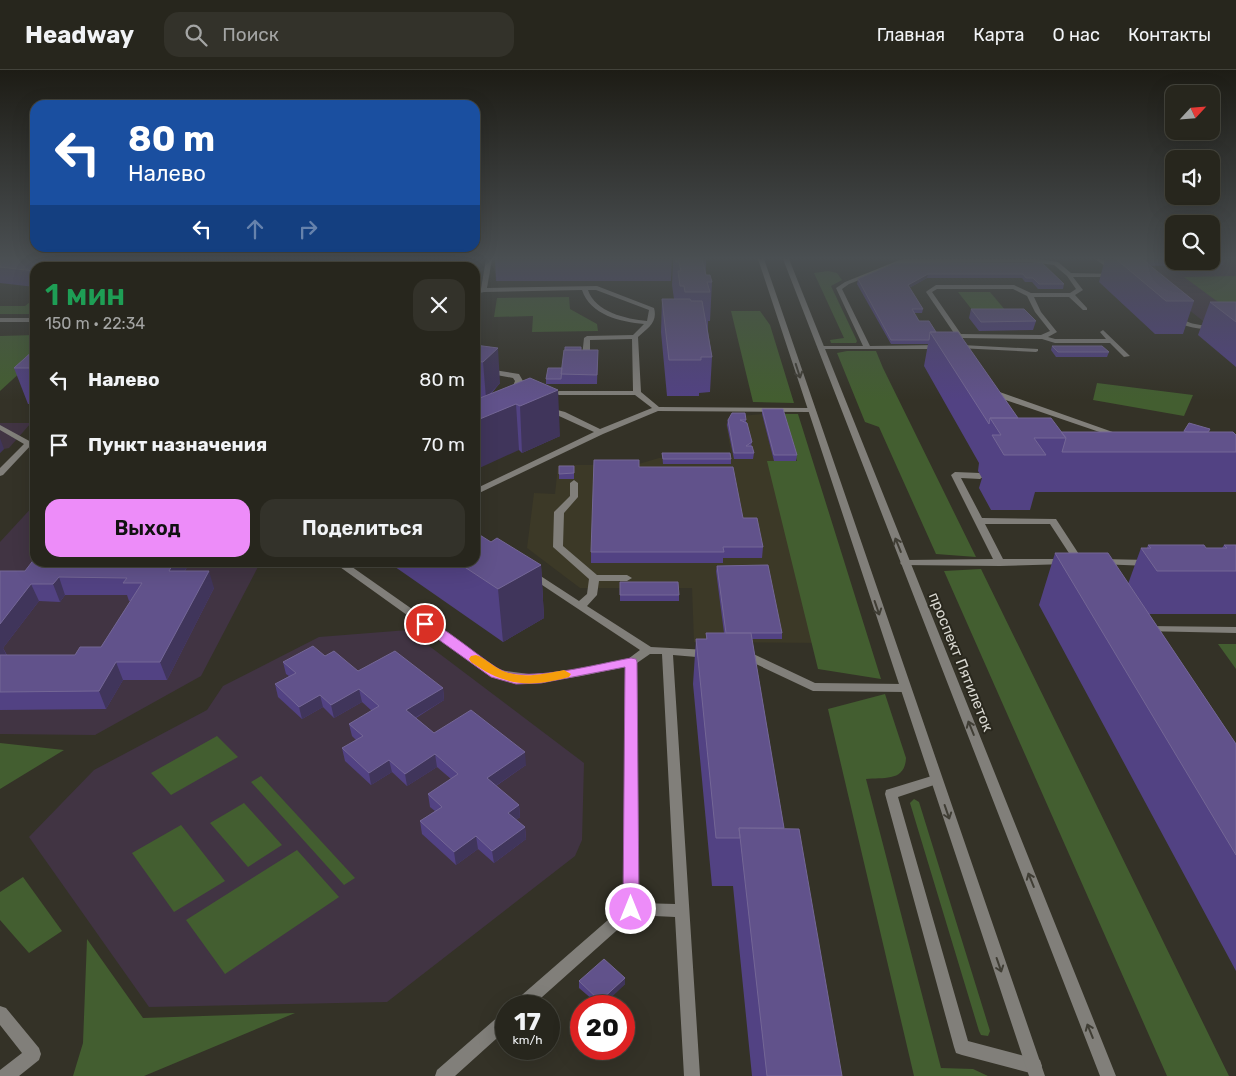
<!DOCTYPE html>
<html lang="ru">
<head>
<meta charset="utf-8">
<style>
	:root { --surface:#27261d; --page:#33322a; --text:#f1f3f6; --muted:#a4a5a4; --line:#43433b; --accent:#ed8cf9 }
	body { margin:0; font-family:Rubik,sans-serif; background:var(--page); color:var(--text); height:100vh; display:flex; flex-direction:column; font-size:19px; white-space:nowrap }
	* { box-sizing:border-box; margin:0 }
	p { font-size:16px; color:var(--muted) }
	.icon { flex:none; width:28px; height:28px; fill:none; stroke:currentColor; stroke-width:2; stroke-linecap:round; stroke-linejoin:round }
	.map { position:relative; flex:1; overflow:hidden }
	.details { position:absolute; left:30px; top:192px; width:450px; height:305px; display:flex; flex-direction:column; background:var(--surface); border-radius:15px; box-shadow:0 5px 20px #0002,0 0 0 1px var(--line) }
	.details>* { flex:none }
	.guide { position:absolute; left:30px; top:30px; width:450px; height:152px; border-radius:15px; box-shadow:0 5px 20px #0002,0 0 0 1px var(--line); background:#1a4fa0; color:#fff; overflow:hidden }
	.needle { width:32px; rotate:64deg }
	.buttons { position:absolute; left:1165px; top:15px; display:grid; gap:10px }
	.buttons a { display:grid; place-items:center; width:55px; height:55px; border-radius:10px; background:var(--surface); box-shadow:0 5px 20px #0002,0 0 0 1px var(--line); font-size:25px }
	.speed { position:absolute; left:495px; top:925px; display:flex; gap:10px; font-size:25px; font-weight:700; text-align:center }
	.speed>* { display:grid; place-content:center; width:65px; height:65px; border-radius:50%; background:var(--surface); box-shadow:0 5px 20px #0002,0 0 0 1px var(--line); line-height:1 }
	.speed small { font-size:12px; font-weight:400 }
	.speed .limit { border:8px solid #d22; background:#fff; color:#111 }
	.pin { position:absolute; display:grid; place-items:center; width:42px; height:42px; color:#fff; margin:-21px; border:2px solid #fff; border-radius:50%; box-shadow:0 1px 5px #0007 }
	.me { position:absolute; width:55px; margin:-28px; rotate:0deg; stroke-linejoin:round; filter:drop-shadow(0 0 4px #0008) }
	.turn { display:flex; align-items:center; gap:18px; height:105px; padding:0 15px; font-size:22px }
	.turn .icon { width:65px; height:65px; stroke-width:2.5 }
	.turn b { display:block; font-size:35px; line-height:42px }
	.lanes { display:flex; align-items:center; height:48px; padding:0 15px; background:#0003; justify-content:center; gap:25px; direction:ltr }
	.lanes .off { opacity:.35 }
	.round { display:grid; place-items:center; flex:none; width:52px; height:52px; border-radius:15px; background:var(--page) }
	.headline { display:flex; align-items:center; justify-content:space-between; height:85px; padding:0 15px }
	h1 { font-size:30px; font-weight:600; line-height:38px; color:#1e9e55 }
	.action { display:flex; gap:10px; margin-top:auto; padding:10px 15px }
	.action a { flex:1; height:58px; border-radius:15px; background:var(--accent); color:#111; font-size:20px; font-weight:600; line-height:58px; text-align:center }
	.action a+a { background:var(--page); color:var(--text) }
	ul { padding:0; list-style:none }
	li { display:flex; align-items:center; gap:15px; height:65px; padding:0 15px }
	li div { flex:1 }
	li b { display:block; font-size:19px }
	li em { font-style:normal }
	header { display:flex; align-items:center; gap:30px; box-sizing:border-box; height:70px; padding:0 25px; background:var(--surface); border-bottom:1px solid var(--line) }
	header strong { font-size:24px }
	nav { display:flex; gap:28px; margin-inline-start:auto; font-size:18px }
	.search { width:350px; height:45px; background:var(--page); display:flex; align-items:center; gap:12px; box-sizing:border-box; padding:0 18px; border-radius:15px; color:var(--muted); font-size:19px }
	.map>svg:first-child { display:block }
</style>
</head>
<body>
<header>
<strong>Headway</strong>
<div class="search"><svg class="icon" aria-label="search" viewBox="0 0 24 24"><circle cx="10" cy="10" r="6"/><path d="M15 15l6 6"/></svg>Поиск</div>
<nav><a>Главная</a><a>Карта</a><a>О нас</a><a>Контакты</a></nav>
</header>
<div class="map">
<svg width="1236" height="1006" viewBox="0 0 1236 1006">
	<rect width="100%" height="100%" fill="#343227"/>
	<path fill="#3c3927" d="M762 344H783L796 391H774L826 573 694 572 692 518H580L527 478 534 423 555 424 558 395H635L659 388H732L726 354 731 347Z"/>
	<path fill="#413443" d="M1174 189V191L1236 189V251H1203L1135 197Z
		M0 353H31L9 378 4 379 0 383Z
		M35 434V492L260 493 201 606 95 665 0 664V472Z
		M408 560 584 693 582 770 575 786 387 932 149 937 29 767 94 700 207 640 223 616 319 567Z"/>
	<path fill="#435e30" d="M338 189H388L329 197 262 198Z
		M828 201 837 203 842 210 831 216 857 271 856 273H831L830 270 844 268 814 203Z
		M1236 206V232H1218L1184 207Z
		M958 222H990L1006 241H973Z
		M569 227 570 239 597 254 598 261 532 262 533 246 494 247 497 228Z
		M35 228V244H0V236H25Z
		M731 241H760L770 255 794 333 753 332Z
		M35 265V289L0 321V266Z
		M847 281H876L883 298 976 487 936 484 879 357 865 352 837 283Z
		M1097 313 1193 325 1184 346 1093 330Z
		M784 344H798L881 609 818 599 767 391H797Z
		M981 499 1229 1006H1167L944 501Z
		M1218 574H1236V599Z
		M885 624 906 688C905 712 884 707 866 709L941 998 973 999 988 1006H914L828 639Z
		M217 666 238 687 171 725 151 703Z
		M0 673 64 680 0 719Z
		M261 706 355 808 344 815 251 712Z
		M914 729 919 732 990 961 988 966 981 965 979 961 910 733Z
		M244 733 282 775 248 797 210 753Z
		M181 755 225 811 174 842 132 783Z
		M297 780 339 827 225 904 186 850Z
		M23 807 62 861 29 883 0 850V822Z
		M87 869 143 948 295 943 144 1006H73L83 973Z"/>
	<g fill="none" stroke-linecap="round" stroke-linejoin="round">
		<path fill="#817f7a" fill-rule="evenodd" d="M486 189H492L487 218 597 216 654 238C658 252 648 258 638 267L641 322 659 337 810 338 814 340 810 342 658 341 603 364 475 425V419L594 362 559 346 543 341V337H546L565 342 600 359 652 338 635 325H559L555 323 559 321H633L632 269 590 270V287L586 289 582 287 584 268 587 266 633 265 644 254C621 252 590 245 582 220L484 222 475 224V220L481 219ZM588 220H596L649 240 647 251C626 249 595 242 588 220Z
			M902 189H1038L1058 192 1071 203 1115 204V206L1113 207H1073L1083 220 1075 225 1087 238V240H1083L1069 227H1034L1041 242 1057 262 1048 267 1055 269H1106L1100 262 1103 260 1130 286 1124 287 1110 273H1055L1042 269 962 268 960 271 962 275 1038 279V281L1036 282 958 278 954 271 956 266 926 222 927 221 936 215H1014L1031 223H1070L1076 219 1067 206 1054 195 1031 192 903 193 849 214 842 219 870 276 940 275 943 277 940 279H819L818 278 821 276H863L836 218 845 212ZM937 219H1013L1027 226 1035 242 1050 261 1041 265 961 264 932 222Z
			M1095 189H1102L1117 200 1112 201Z
			M1176 246C1183 249 1188 253 1195 254 1209 257 1223 256 1236 263V268C1231 266 1227 263 1222 262 1204 257 1187 261 1173 248Z
			M475 297 519 304 523 311 518 323 514 325 510 323 515 311 513 308 475 301Z
			M988 320H994L1124 366 1123 368H1117L988 324Z
			M0 355 33 373 3 405 0 406V398L24 374 0 360Z
			M955 402 980 403 984 406 980 409 961 408 982 448 1056 449 1086 495 1084 497H1078L1050 454H985L1003 489H1064L1069 492 1067 494 1000 496 902 495 900 493 902 491 905 490 993 489 951 405Z
			M574 410 578 413V427L564 443 563 476 597 505H627L632 508 627 511H599L597 525 587 536 651 577 708 580 712 581 714 584 712 587 708 588 673 585 700 1006H684L675 847 634 845 532 936H513L515 931 624 836 625 597C581 606 537 618 492 606L333 492H345L499 600 529 604 564 602 628 589 640 580 527 505 528 503H536L579 531 587 524 589 509 553 477 554 442 570 426V413ZM650 584H662L675 834 638 833 637 593Z
			M1101 489 1149 490 1154 493 1149 496 1098 494 1096 492Z
			M1146 556 1236 557V563L1142 561 1141 559 1142 557Z
			M745 580 815 613 904 614 908 615 910 618 908 621 904 622 813 621 741 587 739 584 741 581Z
			M935 705 940 707 941 710 940 713 898 727 968 971 1040 990 1042 996 1040 1002 1034 1004 962 985 956 983 954 977 885 724 886 720Z
			M0 936 6 938 39 978 41 984 39 990 19 1006H0V1000L22 983 0 955Z
			M506 942V960L455 1006H435L437 1000 500 945Z"/>
		<path fill="#817f7a" fill-rule="evenodd" d="M0 248H35V252H0Z"/>
		<path fill="#817f7a" fill-rule="evenodd" d="M758 189H764L1045 1006H1029Z
			M783 189H789L1116 1006H1100Z"/>
	</g>
	<path fill="#524283" fill-rule="evenodd" d="M0 189H199L191 198H35V217L0 213Z
		M495 189H672L671 211H496Z
		M673 189H706V205L712 212 710 251H708V261L712 287 710 322 699 323V326H667L661 262 662 229H674L672 215Z
		M1105 189H1174V191H1211V189H1225L1223 195 1150 196 1194 231 1183 264H1155L1099 212Z
		M1042 193 1064 214 1063 219H1038L1032 212H1025L1022 208H927L909 218 923 239 922 243H914L919 251 936 262 1018 348 1061 362H1183L1184 361 1210 359 1209 362 1236 365V422H1035L1030 440H991L979 418 982 408 978 401 979 393 924 296 928 274H891L857 214 858 209Z
		M1210 232H1236V297L1198 265Z
		M971 239 1036 251 1033 260 979 261 969 248Z
		M475 275 500 313 491 324 530 308 560 366 522 383 519 380 481 328 475 327Z
		M1052 276 1109 282 1107 287H1056L1051 280Z
		M35 279V334H28L14 298Z
		M581 280H598L597 314H546V309L562 298Z
		M762 339 797 385 796 391H774L762 344Z
		M728 350H746V352L752 372 751 376 754 383 753 389H734L727 355Z
		M662 383 731 389V394H663Z
		M559 396H574V409H559Z
		M639 397 763 477 762 488H723V493H591V482Z
		M491 472 541 495 544 548 503 572 388 492H475Z
		M1148 475 1206 478H1222L1224 475H1236V544H1149L1236 674V901L1039 535 1055 483 1128 514 1141 478H1147Z
		M188 495 185 501 214 518 167 610H123L106 639 0 640V501H25ZM65 525H127L129 531H131L101 577 75 585H7L3 578 39 531 60 532Z
		M717 496 782 563V569H752L784 758 842 1006H752L733 816H712L693 614 696 569H706V563H724L716 501Z
		M620 512 679 525V531H620Z
		M325 586 358 601 443 618 444 630 416 648 434 663 526 695 496 716 519 735 520 747 516 750 525 757 526 769 494 793 478 779 456 795 422 764 420 751 435 741 430 737 428 724 451 709 437 697 407 716 392 702 371 715 345 691 342 678 356 670 352 666 349 654 372 641 362 632 334 648 323 637 302 649 278 627 275 614 289 606 286 604 283 592Z
		M625 908V914L602 936H600L579 918V911Z"/>
	<path fill="#40355b" d="M180 189H199L191 198H172V197Z
		M418 189H471L472 198H363Z
		M928 204 927 208 907 219 908 215Z
		M498 278 500 313 486 328 483 292Z
		M558 320 560 366 522 383 520 336Z
		M516 334 519 380 475 400V351Z
		M0 368 4 379 0 383Z
		M174 492H187L188 495 175 518 169 501Z
		M541 495 544 548 503 572 498 519Z
		M209 501 214 518 167 610 160 592Z
		M59 507 65 525 60 532 53 514Z
		M31 514 39 531 3 578 11 595 0 591V554Z
		M116 592 123 610 106 639 99 621Z
		M443 618 444 630 408 652 406 640Z
		M359 619 362 632 334 648 331 635Z
		M320 625 323 637 302 649 299 637Z
		M525 682 526 695 488 721 487 708Z
		M435 684 437 697 407 716 405 704Z
		M389 690 392 702 371 715 369 703Z
		M519 735 520 747 509 755 508 743Z
		M525 757 526 769 494 793 492 781Z
		M476 766 478 779 456 795 454 782Z
		M625 908V914L602 936H601L600 931Z"/>
	<path fill="#61528b" stroke="#746796" d="M0 189H180L172 197 47 196 44 198H35V201L0 197Z
		M357 189H418L363 198H300Z
		M675 189H702L706 205H710L712 212H707L710 222H685L684 216H680L678 201H681L679 192H676Z
		M1116 189H1142L1194 231H1166Z
		M895 193H1042L1064 214H1039L1033 208H1026L1023 204H928L908 215 923 239H912L919 251H929L936 262H930L929 270H891L858 209Z
		M662 229H690L691 231H702L712 287H701V290H669Z
		M1210 232H1236V252Z
		M971 239H1024L1036 251 981 252Z
		M930 262H958L1018 348H990L989 354Z
		M475 275 498 278 483 292 475 291Z
		M1052 276H1102L1109 282H1058Z
		M565 277H581V280H565Z
		M35 279V298H14Z
		M564 280H598L597 305 561 304Z
		M548 298H562L561 309H546Z
		M530 308 558 320 520 336 516 334 475 351V330Z
		M762 339H783L797 385H774Z
		M732 343H745L746 350H740L747 353 752 372 746 376H752L754 383H734L728 350Z
		M990 348H1051L1066 368H1034L1046 385H1004L992 365H1001Z
		M1189 353 1210 359 1208 362H1188L1184 361Z
		M1061 362H1233L1236 365V382H1062L1066 368Z
		M662 383H730L731 389H663Z
		M594 390H639V397H733L743 448H757L763 477H723L724 482H591Z
		M559 396H574V403L559 404Z
		M475 462 491 472 497 468 541 495 498 519 457 492H475Z
		M1148 475H1204L1206 478H1227L1224 475H1236V501H1157L1141 478H1151Z
		M1055 483H1108L1236 674V785Z
		M35 488V492H174L169 501H209L160 592H116L99 621 0 622V585H75L80 577H101L142 513H123L127 508 59 507 53 514H31L0 554V501H25Z
		M768 495 782 563H726L717 496Z
		M620 512H678L679 525H620Z
		M706 563H751L784 758H739L740 768H716L696 569H707Z
		M313 576 325 586 334 581 358 601 395 581 443 618 406 640 434 663 471 640 525 682 487 708 519 735 508 743 525 757 492 781 476 766 454 782 420 751 442 737 428 724 458 704 435 684 405 704 389 690 369 703 342 678 363 666 349 654 379 636 359 619 331 635 320 625 299 637 275 614 296 603 283 592Z
		M739 758 799 759 842 1006H767Z
		M604 889 625 908 600 931 579 911Z"/>
	<defs><path id="oneway-shaft" d="M-6 0H5M1.5-3L5.5 0L1.5 3" fill="none" stroke-width="1.6" stroke-linecap="round" stroke-linejoin="round" transform="scale(1.25)"/></defs>
	<g stroke="#403e35">
		<use href="#oneway-shaft" transform="translate(798 301) rotate(72)"/>
		<use href="#oneway-shaft" transform="translate(898 475) rotate(-112)"/>
		<use href="#oneway-shaft" transform="translate(877 538) rotate(71)"/>
		<use href="#oneway-shaft" transform="translate(971 658) rotate(-112)"/>
		<use href="#oneway-shaft" transform="translate(947 742) rotate(71)"/>
		<use href="#oneway-shaft" transform="translate(1031 810) rotate(-112)"/>
		<use href="#oneway-shaft" transform="translate(999 895) rotate(71)"/>
		<use href="#oneway-shaft" transform="translate(1090 961) rotate(-112)"/>
	</g>
	<linearGradient id="sky" x2="0" y2="1"><stop stop-color="#1d1c15"/><stop offset="0.57" stop-color="#4a4f52"/><stop offset="1" stop-color="#4a4f52" stop-opacity="0"/></linearGradient>
	<rect width="1236" height="330" fill="url(#sky)"/>
	<path fill="#ed8cf9" stroke="#9a5ba2" d="M425 550C443 555 480 588 499 599 524 614 601 593 631 588L636 589 637 592 639 839 637 844 631 846 625 844 623 839 625 597 541 613 516 614 491 607 421 557 419 554Z"/>
	<path fill="#f59e0b" d="M476 585C485 588 491 595 499 599 518 610 544 604 564 600L571 604 569 607C529 618 505 616 471 592L469 589 471 586Z"/>
	<g text-anchor="middle" stroke-width="4" stroke-linejoin="round" paint-order="stroke">
		<g font-size="15" fill="#d9d8d1" stroke="#2a281e">
			<text transform="translate(961 592) rotate(68)" y="5">проспект Пятилеток</text>
		</g>
	</g>
</svg>
<div class="buttons">
<a><svg class="needle" viewBox="-14 -14 28 28"><path d="M0-13l5 13h-10z" fill="#e53935"/><path d="M0 13l5-13h-10z" fill="#a4a5a4"/></svg></a>
<a><svg class="icon" aria-label="sound" viewBox="0 0 24 24"><path d="M4 9h4l5-4v14l-5-4H4zM17 9q2 3 0 6"/></svg></a>
<a><svg class="icon" aria-label="search" viewBox="0 0 24 24"><circle cx="10" cy="10" r="6"/><path d="M15 15l6 6"/></svg></a>
</div>
<div class="speed"><div>17<small>km/h</small></div><div class="limit">20</div></div>
<div class="pin" style="left:425px;top:554px;background:#d93025"><svg class="icon" aria-label="arrive" viewBox="0 0 24 24"><path d="M6 21V4h12l-3 4 3 4H6"/></svg></div>
<svg class="me" style="left:631px;top:839px" viewBox="-20 -20 40 40"><circle r="17" fill="#ed8cf9" stroke="#fff" stroke-width="3"/><path d="M0-11L8 9 0 5-8 9z" fill="#fff"/></svg>
<div class="guide">
<div class="turn"><svg class="icon" aria-label="left" viewBox="0 0 24 24"><path d="M17 20v-9H6M10 6l-5 5 5 5"/></svg><div><b>80 m</b>Налево</div></div>
<div class="lanes"><svg class="icon" aria-label="left" viewBox="0 0 24 24"><path d="M17 20v-9H6M10 6l-5 5 5 5"/></svg><svg class="icon off" aria-label="ahead" viewBox="0 0 24 24"><path d="M12 20V5M6 11l6-6 6 6"/></svg><svg class="icon off" aria-label="right" viewBox="0 0 24 24"><path d="M7 20v-9h11M14 6l5 5-5 5"/></svg></div>
</div>
<section class="details">
<div class="headline"><div><h1>1 мин</h1><p>150 m · 22:34</p></div><a class="round"><svg class="icon" aria-label="close" viewBox="0 0 24 24"><path d="M6 6l12 12M18 6L6 18"/></svg></a></div>
<ul>
<li><svg class="icon" aria-label="left" viewBox="0 0 24 24"><path d="M17 20v-9H6M10 6l-5 5 5 5"/></svg><div><b>Налево</b></div><em>80 m</em></li>
<li><svg class="icon" aria-label="arrive" viewBox="0 0 24 24"><path d="M6 21V4h12l-3 4 3 4H6"/></svg><div><b>Пункт назначения</b></div><em>70 m</em></li>
</ul>
<div class="action"><a>Выход</a><a>Поделиться</a></div>
</section>
</div>
</body>
</html>
